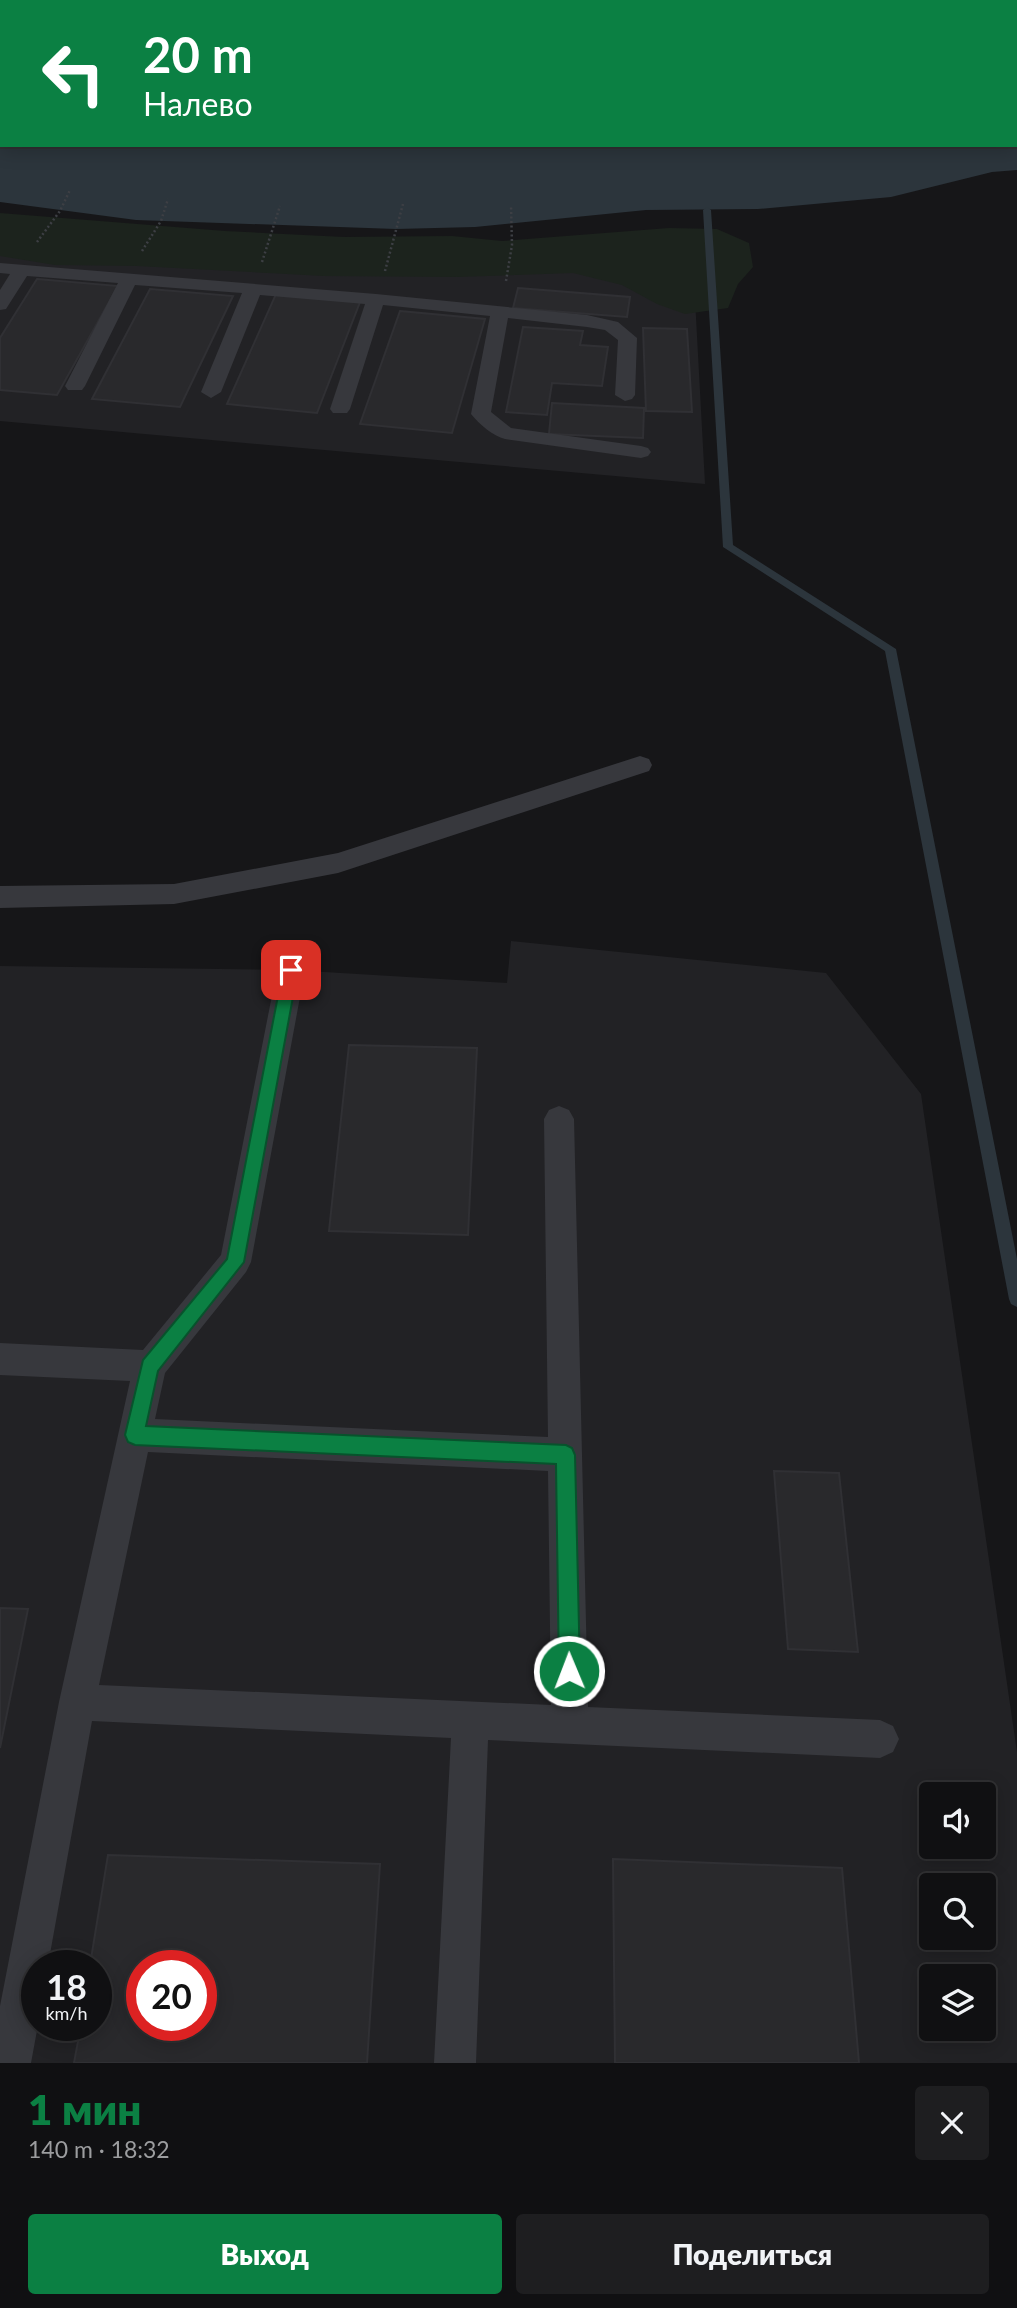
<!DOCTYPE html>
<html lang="ru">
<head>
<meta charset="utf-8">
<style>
	:root { --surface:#101012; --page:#1e1e20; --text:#f1f3f6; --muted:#9c9d9f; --line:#303032; --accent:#0b8043 }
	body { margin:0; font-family:Lato,sans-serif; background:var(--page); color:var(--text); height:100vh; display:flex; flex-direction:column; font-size:26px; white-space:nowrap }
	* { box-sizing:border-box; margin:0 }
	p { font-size:23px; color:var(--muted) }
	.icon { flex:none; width:38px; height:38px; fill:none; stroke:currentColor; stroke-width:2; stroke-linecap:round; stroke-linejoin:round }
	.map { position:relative; height:2063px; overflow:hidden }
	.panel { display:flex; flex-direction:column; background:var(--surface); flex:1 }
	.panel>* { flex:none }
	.hud { position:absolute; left:0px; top:0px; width:1018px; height:147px; box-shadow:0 4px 18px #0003,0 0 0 2px var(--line); background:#0b8043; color:#fff; overflow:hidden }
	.fabs { position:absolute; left:919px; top:1782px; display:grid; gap:14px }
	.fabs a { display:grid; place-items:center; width:77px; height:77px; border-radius:7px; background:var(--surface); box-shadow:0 4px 18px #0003,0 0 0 2px var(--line); font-size:35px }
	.speed { position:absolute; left:21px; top:1950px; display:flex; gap:14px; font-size:35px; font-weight:700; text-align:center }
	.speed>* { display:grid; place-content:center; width:91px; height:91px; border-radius:50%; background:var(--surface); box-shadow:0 4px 18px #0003,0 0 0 2px var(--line); line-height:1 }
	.speed small { font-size:18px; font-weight:400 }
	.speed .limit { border:10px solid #d22; background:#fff; color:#111 }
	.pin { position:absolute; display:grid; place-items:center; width:60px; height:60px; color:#fff; margin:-30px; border-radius:14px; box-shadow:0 4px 10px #0006 }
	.me { position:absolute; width:77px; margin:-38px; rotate:359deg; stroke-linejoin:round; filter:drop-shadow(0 0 5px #0008) }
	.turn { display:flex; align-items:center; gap:24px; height:147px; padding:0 28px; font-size:32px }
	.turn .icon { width:91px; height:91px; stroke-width:2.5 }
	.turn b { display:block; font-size:49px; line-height:60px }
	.round { display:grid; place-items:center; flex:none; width:74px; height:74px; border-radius:7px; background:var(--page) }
	.summary { display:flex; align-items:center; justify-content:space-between; height:119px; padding:0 28px }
	h1 { font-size:42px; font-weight:800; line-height:52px; color:var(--accent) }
	.button { display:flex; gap:14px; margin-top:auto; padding:14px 28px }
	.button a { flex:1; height:80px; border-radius:7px; background:var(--accent); color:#fff; font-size:28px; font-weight:800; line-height:80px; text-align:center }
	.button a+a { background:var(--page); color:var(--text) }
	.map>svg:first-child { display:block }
</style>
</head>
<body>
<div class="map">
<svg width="1017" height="2063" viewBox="0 0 1017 2063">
	<rect width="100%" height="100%" fill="#161618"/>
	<path fill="#222225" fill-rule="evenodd" d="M0 231 693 262 705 484 0 421Z
		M511 941 826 973 921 1094 1017 1752V2063H0V966L291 970 507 983ZM931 1794H984V1846H931ZM931 1885H984V1937H931ZM37 1965H96V2025H37ZM142 1965H201V2025H142ZM931 1976H984V2028H931Z"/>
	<path fill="#1c231d" d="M0 213 225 231 344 237 452 236 502 241 669 228 717 229 749 243 753 267 738 284 728 308 685 314 657 304 622 285 573 273 457 277 324 276 137 266 55 265 0 256Z"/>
	<path fill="#2c353c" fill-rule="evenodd" d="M0 0H1017V170L992 172 891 197 758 209 646 210 475 227 396 229 136 220 0 202ZM2 2H1017V145H2Z"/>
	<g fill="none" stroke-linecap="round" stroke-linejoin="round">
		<path fill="#2c353c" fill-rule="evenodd" d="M707 207 711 210 733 545 896 649 1017 1259V1307L1011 1304 1009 1299 885 651 723 547 703 210Z"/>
	</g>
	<path fill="#29292c" stroke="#303034" stroke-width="2" fill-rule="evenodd" d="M37 279 118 286 57 395 0 390V338Z
		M518 288 630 297 627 317 513 308Z
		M150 289 233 296 180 407 92 399Z
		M276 294 360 302 317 413 227 404Z
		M400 311 485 319 452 433 360 424Z
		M523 327 583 331 580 345 608 347 602 386 552 383 547 415 506 412Z
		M643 328 687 329 692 412 646 411Z
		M552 403 644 408 643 438 549 434Z
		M349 1045 477 1048 468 1235 329 1231Z
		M774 1471 839 1473 858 1652 788 1649Z
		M0 1608 28 1609 0 1748Z
		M108 1855 380 1864 367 2063H74L81 2025H96V1965H90ZM142 1965H201V2025H142Z
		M613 1859 842 1868 859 2063H615Z"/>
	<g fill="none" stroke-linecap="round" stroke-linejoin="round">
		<path stroke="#3d3f44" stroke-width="2.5" stroke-dasharray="2 2.5" stroke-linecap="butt" d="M37 242 60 211 70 190
			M142 251 161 221 168 199
			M262 262 280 206
			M385 271 403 204
			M506 281 512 245 511 205"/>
		<path fill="#37383d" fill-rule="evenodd" d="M0 263 376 294 587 315 618 322 637 338 635 395 632 399 625 401 615 395 618 340 605 330 587 327 508 318 491 412 511 428 641 446 648 448 651 452 648 456 641 458 505 439C493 436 479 424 471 414L490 316 383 305 350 409 347 413H333L330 409 365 304 260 295 221 392 211 398 201 392 242 293 135 285 85 386 82 390H68L65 386 118 283 27 276 6 309 0 310V290L10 274 0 273Z
			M640 756 649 759 652 765 649 771 338 873 174 904 0 908V886L174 884 338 853Z
			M291 959 301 962 305 970 251 1262 246 1272 165 1373 155 1419 548 1437 544 1119 549 1110 559 1106 569 1110 574 1119 588 1707 880 1720 893 1726 899 1739 893 1752 880 1758 488 1740 476 2063H434L451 1738 92 1721 48 1965H37L38 2025 31 2063H0V2006L59 1702 130 1381 0 1375V1343L143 1350 221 1255 277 970 281 962ZM148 1452 548 1471 551 1705 99 1685Z"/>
	</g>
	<path fill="#0b8043" stroke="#07532c" stroke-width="2" d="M291 963 298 970 244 1262 158 1371 146 1426 566 1445 572 1448 575 1455 580 1671 577 1678 569 1681 562 1678 559 1671 556 1464 135 1445 128 1442 125 1435 143 1360 227 1259 283 970Z"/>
</svg>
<div class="fabs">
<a><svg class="icon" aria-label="sound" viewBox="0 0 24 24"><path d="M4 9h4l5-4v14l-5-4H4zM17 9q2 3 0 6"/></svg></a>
<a><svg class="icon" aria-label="search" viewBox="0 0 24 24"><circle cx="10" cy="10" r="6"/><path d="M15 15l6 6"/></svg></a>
<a><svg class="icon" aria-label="layers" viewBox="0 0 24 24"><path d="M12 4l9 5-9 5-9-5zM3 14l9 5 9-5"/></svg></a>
</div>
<div class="speed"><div>18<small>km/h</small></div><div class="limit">20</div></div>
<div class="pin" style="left:291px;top:970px;background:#d93025"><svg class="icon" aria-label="arrive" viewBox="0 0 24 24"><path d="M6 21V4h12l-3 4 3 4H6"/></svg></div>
<svg class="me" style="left:569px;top:1671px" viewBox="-20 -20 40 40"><circle r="17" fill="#0b8043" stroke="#fff" stroke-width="3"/><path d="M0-11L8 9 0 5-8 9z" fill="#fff"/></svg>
<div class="hud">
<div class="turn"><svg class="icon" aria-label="left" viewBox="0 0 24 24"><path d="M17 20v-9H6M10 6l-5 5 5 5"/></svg><div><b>20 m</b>Налево</div></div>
</div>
</div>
<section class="panel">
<div class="summary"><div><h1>1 мин</h1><p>140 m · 18:32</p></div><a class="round"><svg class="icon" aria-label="close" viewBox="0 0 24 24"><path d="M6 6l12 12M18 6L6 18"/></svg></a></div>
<div class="button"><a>Выход</a><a>Поделиться</a></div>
</section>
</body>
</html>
